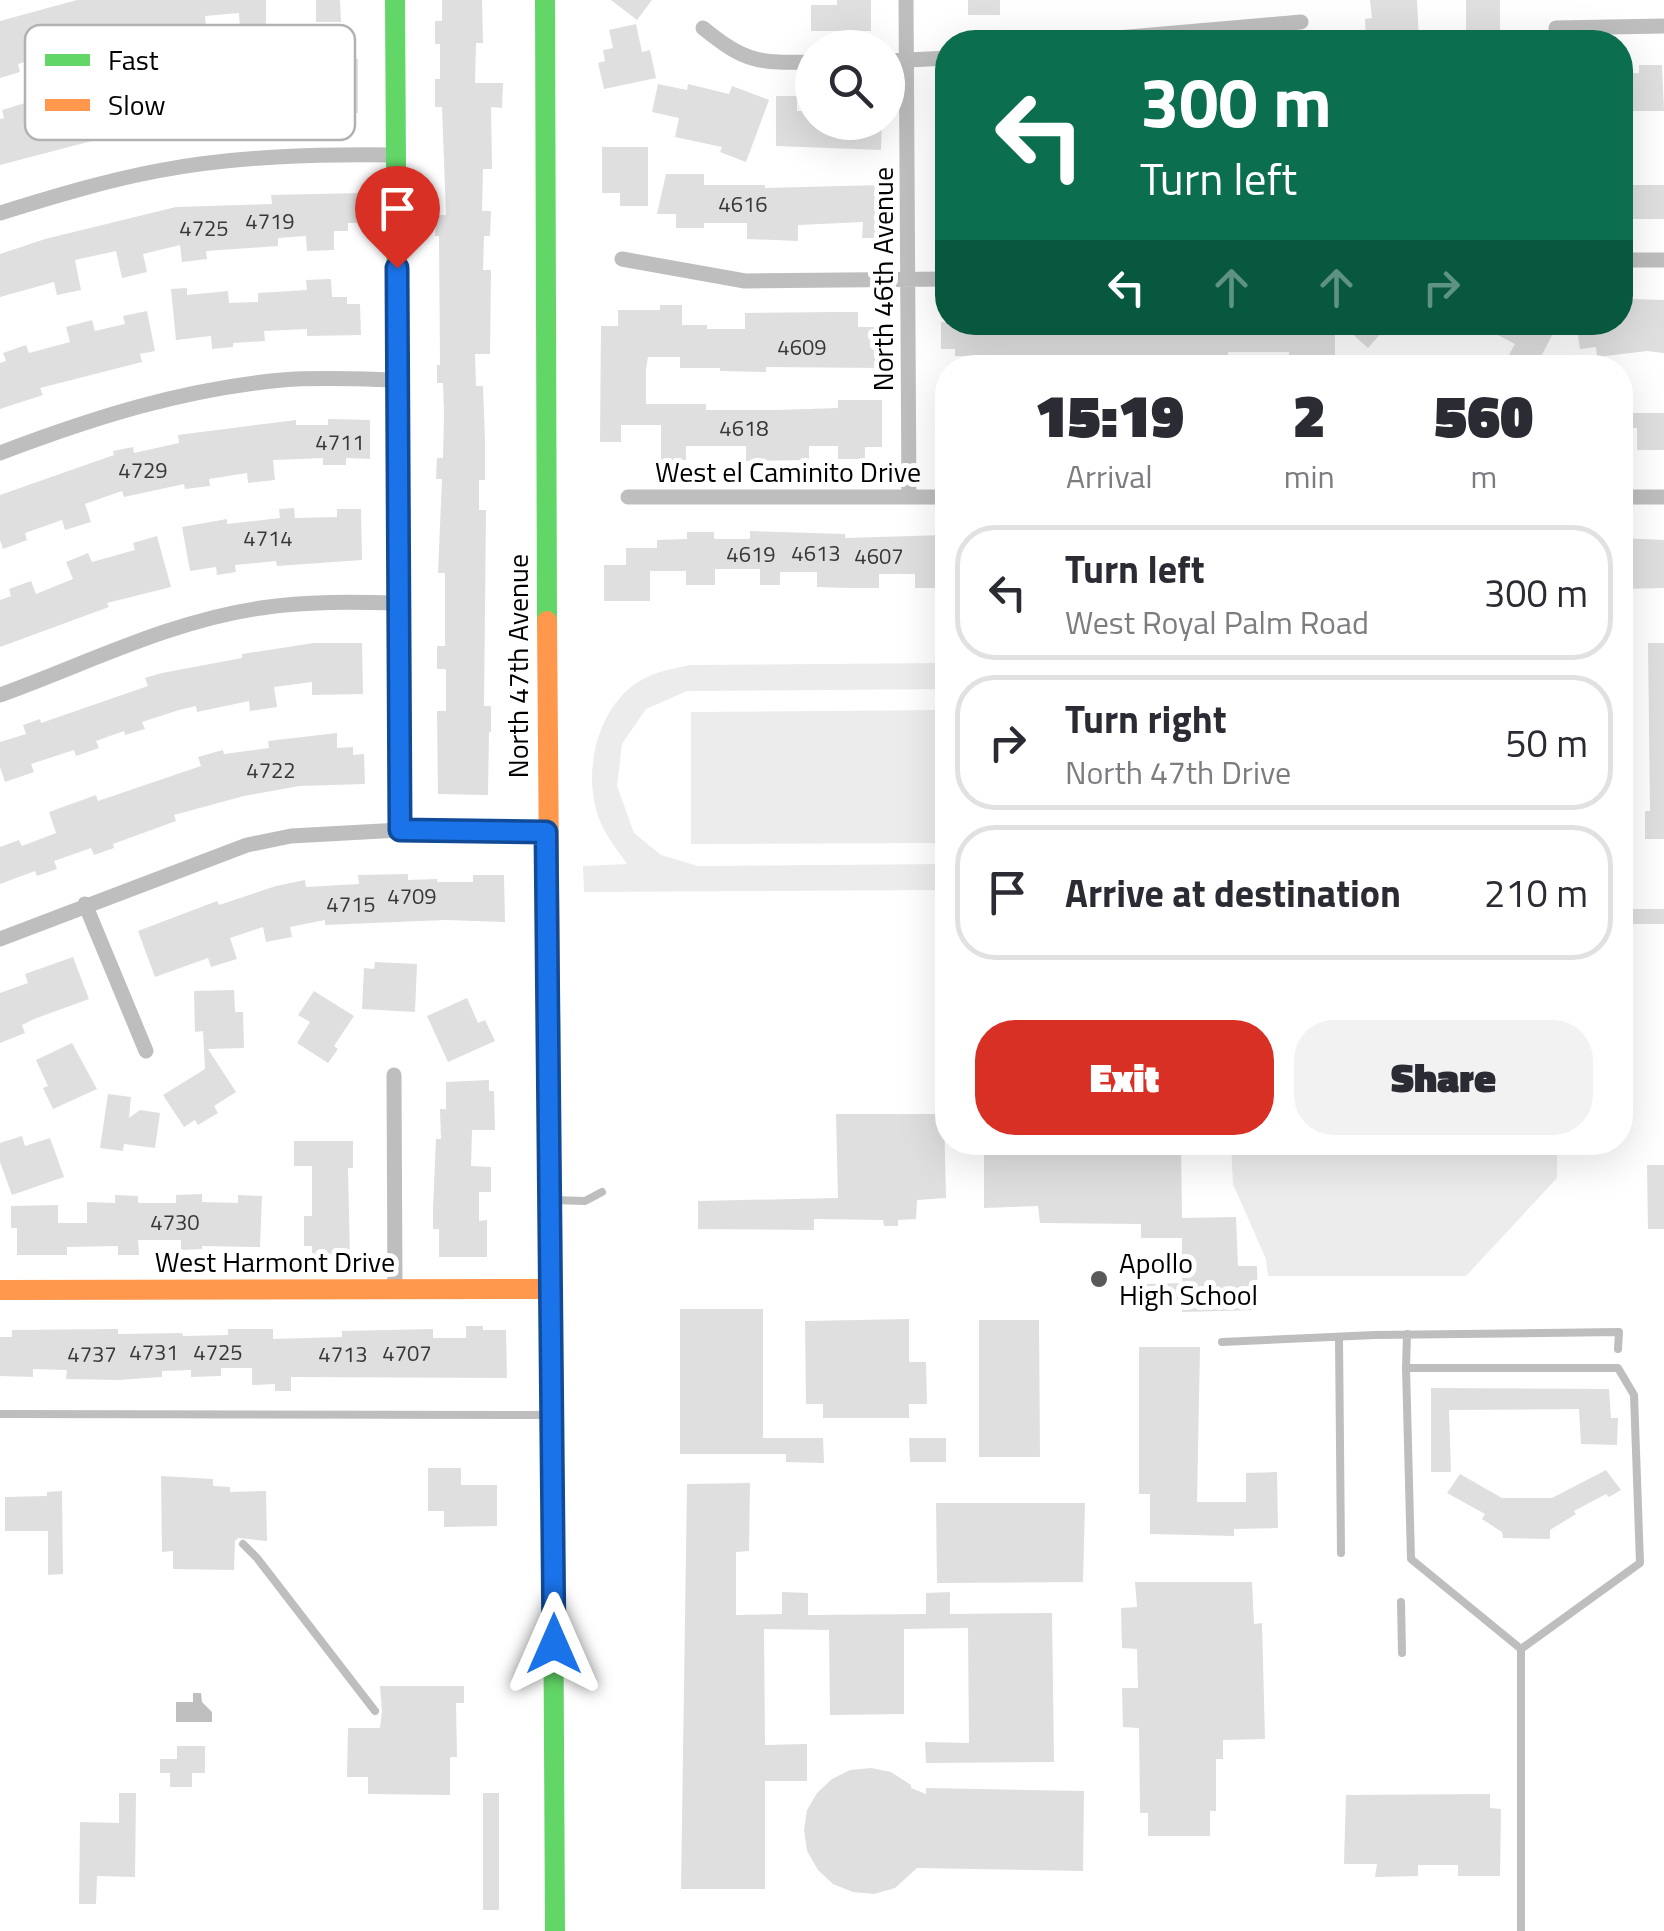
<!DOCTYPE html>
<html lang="en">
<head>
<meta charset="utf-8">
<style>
	:root { --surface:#fff; --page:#f2f2f3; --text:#2b2b33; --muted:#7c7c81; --line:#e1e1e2; --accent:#d93025 }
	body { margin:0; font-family:"Titillium Web",sans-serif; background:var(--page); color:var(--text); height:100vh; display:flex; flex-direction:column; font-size:38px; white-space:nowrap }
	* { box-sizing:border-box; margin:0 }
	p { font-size:32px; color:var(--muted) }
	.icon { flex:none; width:55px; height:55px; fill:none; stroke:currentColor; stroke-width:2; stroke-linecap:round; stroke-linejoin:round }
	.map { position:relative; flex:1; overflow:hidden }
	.drawer { position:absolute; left:935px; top:355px; width:698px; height:800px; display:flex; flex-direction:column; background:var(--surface); border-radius:40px; box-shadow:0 10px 40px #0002 }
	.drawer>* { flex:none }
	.hud { position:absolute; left:935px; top:30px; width:698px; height:305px; border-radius:40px; box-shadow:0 10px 40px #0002; background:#0b6e4f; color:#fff; overflow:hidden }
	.controls { position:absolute; left:795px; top:30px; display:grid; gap:20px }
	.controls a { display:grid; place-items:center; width:110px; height:110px; border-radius:50%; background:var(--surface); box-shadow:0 10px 40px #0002; font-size:50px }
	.pin { position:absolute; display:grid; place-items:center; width:85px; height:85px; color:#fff; margin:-102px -42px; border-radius:50% 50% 50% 0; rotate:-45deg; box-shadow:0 0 10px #0007 }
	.pin .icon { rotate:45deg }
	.me { position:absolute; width:110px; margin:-55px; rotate:0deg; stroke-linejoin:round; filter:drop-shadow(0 0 8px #0008) }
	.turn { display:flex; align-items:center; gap:35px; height:210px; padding:0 40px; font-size:45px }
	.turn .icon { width:130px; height:130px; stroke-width:2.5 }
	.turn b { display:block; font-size:70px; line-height:85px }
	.lanes { display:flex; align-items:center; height:95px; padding:0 40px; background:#0003; justify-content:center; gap:50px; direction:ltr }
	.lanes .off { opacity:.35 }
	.eta { display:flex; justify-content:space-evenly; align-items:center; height:170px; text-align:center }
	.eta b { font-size:60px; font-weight:800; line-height:70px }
	.button { display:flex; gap:20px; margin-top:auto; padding:20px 40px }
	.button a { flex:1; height:115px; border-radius:40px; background:var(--accent); color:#fff; font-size:40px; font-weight:800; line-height:115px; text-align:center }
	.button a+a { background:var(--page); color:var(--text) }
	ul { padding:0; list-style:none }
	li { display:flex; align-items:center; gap:30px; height:135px; margin:0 20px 15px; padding:0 20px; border:5px solid var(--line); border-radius:40px }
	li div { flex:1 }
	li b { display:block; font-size:38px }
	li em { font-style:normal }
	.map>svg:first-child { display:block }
</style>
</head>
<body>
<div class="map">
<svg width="1664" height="1931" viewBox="0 0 1664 1931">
	<rect width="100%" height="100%" fill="#fff"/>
	<path fill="#ececec" d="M947 663V689L687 691 646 709 622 744 617 786 634 833 661 855 698 866 947 864V890L584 892 583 866 627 864C615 847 601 830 596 809 583 762 602 694 652 675 663 670 677 668 690 665Z
		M947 710V843L691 844V712Z
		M1231 1143H1557V1178L1466 1276H1268L1266 1259 1233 1184Z"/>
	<path fill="#bfbfbf" d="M193 1693H201L202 1702 212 1712V1722H176V1702H193Z"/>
	<path fill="#dfdfdf" d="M77 0H266V29L240 30 239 13 205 16 207 37 180 40 179 27 137 35 138 41 115 45 112 31 77 38 81 57 54 63 53 54 18 64 20 72 0 78V21Z
		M316 0H340L341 22H316Z
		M442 0H482L483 43H476L475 83H503L502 108 491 107 492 169H483L482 211H491L490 236H484L483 270H491L490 354H475L476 386H483L485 440V480H479V510H486L484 706H491V732H489L488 795 438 794 437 711H446V669H437V646H445V573H438L442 479H436L437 458H443L444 414 443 383H437V365H440L439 236H435L436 215H446L442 107H435V79H440V44H435V21H442Z
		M611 0H652L637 20Z
		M837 0H871V31H811V5H837Z
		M968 0H1000V15H968Z
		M1370 0H1417L1419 42H1366L1365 19 1372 18Z
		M1466 0H1500V42H1466Z
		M636 24 642 52 650 50 656 78 604 89 598 63 605 61 603 50 613 48 609 30Z
		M335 58 358 59V113L274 115V109L254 110 253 69 335 68Z
		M226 64 232 119 211 121 210 111 165 116 167 128 146 132 145 127 106 133 107 137 0 165V119L4 118 2 110 25 103 27 109 96 94 201 76 200 67Z
		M1639 65H1662L1664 111H1620V73H1639Z
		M658 84 687 90 688 84 729 94 732 86 769 100 746 162 720 152 722 147 675 137 679 118 652 112Z
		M776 96H797V111H812V122H882L881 150 776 146Z
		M602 147H648V206H620V193H602Z
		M666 174H704V185H765V188L881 185 880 238H862L863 222 798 225V241L747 239V223H704V228H676V214H657Z
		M1620 185H1664V219H1620Z
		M361 193 362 223H348V231H334V250L307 251 306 236 278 238V246L206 251 207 259 182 262 180 245 143 254 147 272 122 278 116 251 75 260 81 290 57 295 54 282 0 297V254L45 239 176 207 272 204 271 195Z
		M331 279 332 297H347V304H360L361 335 307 336V329L264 331 265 341 233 343V347L212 349 211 336 176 340 171 289 187 288V295L228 291 229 303 258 302V293L307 290 306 280Z
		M1633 299 1664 300V353L1647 351 1597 357 1596 347 1580 349 1576 322H1620V301Z
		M660 305H682V325H707V329H745V313L837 312H858V327H883V368L766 367V372L720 371V368H680V357H648L646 369V404H706V410H778L838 408V400H882V447H865V459H838V446H809V460L746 461V446H686V460H661V425H621V442H600L601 326H618V310H660Z
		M147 311 155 351 140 354 142 362 40 388 43 395 0 409V363L6 361 3 353 26 345 29 353 70 342 66 327 92 320 95 331 125 324 123 316Z
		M941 322H992V329H1020V322H1080L1081 330H1117V322H1145V328L1176 327V322H1335V360H1289V352H1228V358H1163V367H1003V356H955V349H941Z
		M1339 322H1391L1368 348Z
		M1473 322H1559L1535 368 1509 355 1515 344Z
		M1620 413H1664V450H1637V428H1620Z
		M328 419 370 420V459L346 458V465H323V458L273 460 275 480 248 483 247 473 209 479 210 486 185 489 184 484 124 497 122 491 85 504 91 522 65 530 62 520 25 533 27 540 3 549 0 540V495L114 455 113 451 133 447 134 453 179 443 178 435 296 420V425H328Z
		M294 508 295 518 337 517V509H361L362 560 277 566 276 561 235 565 236 572 217 575 216 567 190 571 182 527 227 519V524L280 518 279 509Z
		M750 531 845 534V538L944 535V543H948L944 588H915V574H879V588H850L817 587V572H780V585H760V569H715V585H686V571H650V601H604V565H626V548H657V540L687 539V532H714V539H750Z
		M157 536 171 587 107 603 109 607 0 647V600L11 596 9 589 31 581 36 594 73 579 66 562 88 553 92 562 135 550 133 543Z
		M1620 538 1664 540V588L1620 589Z
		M314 643H362L363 694 312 695V682L274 687 277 707 250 711 249 701 197 712 196 706 179 710 142 722 145 729 125 735 124 731 96 741 99 748 76 756 74 750 31 764 34 772 5 782 0 767V742L26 734 23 725 40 719 41 723 148 686 145 678 162 673 242 658V654Z
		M1648 643H1664V839H1645V811H1650Z
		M337 733V748L353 747V755L364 754 365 784 299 786 244 796 174 815 176 821 113 844 114 848 94 855 91 848 54 861 57 869 37 876 35 871 0 884V847L19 840 22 846 56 833 49 812 96 795 98 801 201 766 198 757 223 750 224 754 269 748 268 741Z
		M408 874V880L437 879V882H473V875H504L505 922 445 920 325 925V920L290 927 292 937 266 942 263 927 230 938 237 959 211 967 208 958 155 977 138 931 217 901 219 905 276 886 305 880 306 887 359 884 358 875Z
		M1628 909H1664V924H1628Z
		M73 957 89 999 34 1019 22 1025 25 1033 0 1043V993L28 983 25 974Z
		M375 962 417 964 415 1012 362 1009 364 968 374 969Z
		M234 990 235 1012H243L244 1048 208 1049 236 1092 214 1106 218 1113 198 1125 195 1120 184 1127 163 1095 205 1069 203 1031 195 1032 194 991Z
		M314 991 354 1016 334 1046 338 1049 328 1063 297 1043 310 1022 298 1015Z
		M467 998 478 1023 485 1020 495 1041 448 1062 427 1016Z
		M72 1043 97 1089 53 1109 43 1088 48 1086 36 1060Z
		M489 1080V1091H494L495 1130H472L471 1166 491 1167V1192H479V1221L487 1220V1257H439V1229H433V1208L436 1139H441L440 1109H446V1082Z
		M108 1094 131 1097 129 1118 140 1110 160 1113 155 1148 124 1144 123 1151 100 1148Z
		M836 1114H944L946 1198 917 1200 916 1219 898 1220V1226H884L883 1220 814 1219V1230L698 1229V1201L838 1198Z
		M22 1136 25 1146 50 1138 64 1177 12 1195 0 1162V1143Z
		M294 1141H353V1168H348L350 1260H312V1246H304V1216H312V1166H294Z
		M984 1142H1181L1182 1218 1236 1217 1238 1266H1257L1258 1310 1182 1312V1306L1141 1307 1140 1284 1182 1283V1238H1141V1224L1040 1223 1038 1206 984 1208Z
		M1647 1165H1664V1229H1648Z
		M202 1194V1202L238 1203V1195L262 1196 260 1247 202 1246V1249L181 1250V1240H138L139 1255H118V1246L67 1247V1255H17V1228H11V1206L58 1205V1223H87V1202L115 1203V1195L138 1196V1203H176V1195Z
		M680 1309H763V1438H823L824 1463 786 1462V1454H680Z
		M909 1319V1362H926L927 1404H909V1418H823V1404H806L805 1321Z
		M979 1320H1039L1040 1457H979Z
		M466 1326H483V1330H506L507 1378 291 1377V1391H275V1384L252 1385V1368H221V1376L191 1377V1370L162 1371V1377L117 1380 66 1379 67 1370 33 1369V1377L0 1376V1337H12V1330L118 1329V1334L182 1333 183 1336 228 1335V1329H273V1339L342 1337V1331L433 1329V1338H466Z
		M1139 1347H1200L1197 1502H1246V1473L1277 1472 1278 1528 1234 1529V1536L1150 1534V1494H1139Z
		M1431 1388 1609 1389 1611 1418H1618L1617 1445 1581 1444 1579 1409 1449 1410 1451 1472H1431Z
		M909 1438H946V1462H910Z
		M428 1468H461V1485H497V1526L444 1527V1511H428Z
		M1606 1470 1621 1490 1609 1497 1606 1494 1574 1511 1576 1514 1550 1530V1539L1503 1538 1502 1532 1482 1519 1485 1514 1447 1493 1460 1474 1502 1498H1552Z
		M161 1476 213 1479V1486L230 1487V1492L266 1491 267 1541 238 1538 235 1541 234 1570 173 1569V1551L162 1552Z
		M750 1483 749 1551 736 1552V1615L782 1614V1592L808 1593V1615L926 1614V1593L950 1592V1614L1052 1613 1054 1762 926 1763 925 1742 969 1743 968 1628 904 1629V1714L830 1715 829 1630 764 1629 765 1745 807 1744V1781H765V1889H681L687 1484Z
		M62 1491 63 1574 48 1575V1531H5V1497L47 1496V1492Z
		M936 1503H1085L1083 1582 937 1583Z
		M1135 1582H1252L1254 1624 1262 1623 1265 1739 1223 1740V1759H1216V1811H1210V1836H1148V1813H1140L1139 1728 1123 1727 1122 1688H1138L1137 1649 1122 1648 1121 1608 1137 1607Z
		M380 1686H464V1703H456L457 1757H450V1795L368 1794V1777H347L348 1728H380L382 1711Z
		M177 1746H205V1773H192V1787H170V1773H160V1759H177Z
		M871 1768 891 1772 911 1785V1788L926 1794V1788L1084 1791 1083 1871 917 1868 895 1888 874 1894 853 1892 833 1884 818 1870 807 1851 804 1830 807 1810 817 1793 832 1779 850 1770Z
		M119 1793H136L135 1877 97 1876 96 1904H79L80 1822 119 1823Z
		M483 1793H499V1910H483Z
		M1490 1794V1808L1501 1809 1500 1876H1458V1865H1418V1876L1375 1877 1377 1864H1344L1346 1795Z"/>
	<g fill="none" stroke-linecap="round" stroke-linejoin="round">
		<path stroke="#bebebe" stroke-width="8" d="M553 1200 585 1201 602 1192
			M1339 1337 1341 1553
			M1222 1342 1375 1335 1619 1332 1618 1349
			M1406 1368H1618L1634 1395 1640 1563 1521 1649 1411 1559Z
			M1406 1368 1407 1334
			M0 1414 550 1415
			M243 1544 257 1558 375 1711
			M1401 1602 1402 1653
			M1521 1931V1649"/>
		<path stroke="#bebebe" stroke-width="15" d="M906 0 909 497
			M703 28C746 63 759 63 812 62
			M1556 28 1664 26
			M1071 42 1301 22
			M888 61 948 58
			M0 213C52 197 104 181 157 171 236 156 317 154 396 155
			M622 259 745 281 948 279
			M1620 260H1664
			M0 453C92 418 183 389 282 380 320 377 359 379 398 380
			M628 497H948
			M1620 497H1664
			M0 695C86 664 170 621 261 608 307 601 353 602 399 603
			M85 904 146 1051
			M0 939 247 845 291 836 400 830 546 832
			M394 1075 395 1289"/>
		<path stroke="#63d668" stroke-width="20" d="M395 0 400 830
			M545 0 547 621
			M550 991 555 1931"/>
		<path stroke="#ff974d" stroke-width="20" d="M547 621 550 991
			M0 1290 550 1289"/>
	</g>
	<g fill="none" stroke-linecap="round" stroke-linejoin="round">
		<g stroke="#114b97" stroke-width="25">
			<path id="route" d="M397 268 400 830 546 832 554 1644"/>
		</g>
		<use href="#route" stroke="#1a73e8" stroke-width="18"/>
	</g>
	<circle fill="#595959" stroke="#fff" stroke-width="4" cx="1099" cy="1279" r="10"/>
	<g text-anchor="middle" stroke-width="10" stroke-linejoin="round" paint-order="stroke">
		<g font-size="22" fill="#383838">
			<text x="743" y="212">4616</text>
			<text x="270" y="229">4719</text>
			<text x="204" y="236">4725</text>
			<text x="802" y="355">4609</text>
			<text x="744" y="436">4618</text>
			<text x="340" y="450">4711</text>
			<text x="143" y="478">4729</text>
			<text x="268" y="546">4714</text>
			<text x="816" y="561">4613</text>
			<text x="751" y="562">4619</text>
			<text x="879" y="564">4607</text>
			<text x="271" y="778">4722</text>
			<text x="412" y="904">4709</text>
			<text x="351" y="912">4715</text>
			<text x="175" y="1230">4730</text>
			<text x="154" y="1360">4731</text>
			<text x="218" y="1360">4725</text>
			<text x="407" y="1361">4707</text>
			<text x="92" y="1362">4737</text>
			<text x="343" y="1362">4713</text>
		</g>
		<g font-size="28" fill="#000" stroke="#fff">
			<text transform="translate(883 279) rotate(-90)" y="10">North 46th Avenue</text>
			<text x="788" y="482">West el Caminito Drive</text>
			<text transform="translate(518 666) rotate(-90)" y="10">North 47th Avenue</text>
			<text x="275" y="1272">West Harmont Drive</text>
		</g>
		<g font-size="28" fill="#000" stroke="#fff" text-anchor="start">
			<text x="1119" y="1273">Apollo<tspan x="1119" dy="32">High School</tspan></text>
		</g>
	</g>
	<rect x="25" y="25" width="330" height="115" rx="15" fill="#fff" stroke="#b2b2b2" stroke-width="2.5"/>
	<rect x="45" y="54" width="45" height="12" fill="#63d668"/>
	<rect x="45" y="99" width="45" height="12" fill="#ff974d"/>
	<g font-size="28" fill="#000">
		<text x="108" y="70">Fast</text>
		<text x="108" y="115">Slow</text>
	</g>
</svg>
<div class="controls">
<a><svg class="icon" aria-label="search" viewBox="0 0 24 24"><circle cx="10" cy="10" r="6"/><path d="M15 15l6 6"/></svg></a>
</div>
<div class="pin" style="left:397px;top:268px;background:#d93025"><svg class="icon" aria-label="arrive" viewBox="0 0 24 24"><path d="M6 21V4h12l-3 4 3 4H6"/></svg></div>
<svg class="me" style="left:554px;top:1644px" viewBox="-20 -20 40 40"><path d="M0-17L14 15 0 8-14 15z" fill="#1a73e8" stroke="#fff" stroke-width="4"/></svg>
<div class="hud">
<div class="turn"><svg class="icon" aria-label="left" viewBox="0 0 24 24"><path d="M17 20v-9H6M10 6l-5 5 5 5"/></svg><div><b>300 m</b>Turn left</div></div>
<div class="lanes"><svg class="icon" aria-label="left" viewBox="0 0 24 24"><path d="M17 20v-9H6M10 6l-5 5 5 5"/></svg><svg class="icon off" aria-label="ahead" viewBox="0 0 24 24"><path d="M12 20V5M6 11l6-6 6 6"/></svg><svg class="icon off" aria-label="ahead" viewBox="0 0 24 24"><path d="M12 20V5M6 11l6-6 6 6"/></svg><svg class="icon off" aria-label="right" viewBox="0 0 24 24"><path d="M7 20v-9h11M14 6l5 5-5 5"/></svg></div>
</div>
<section class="drawer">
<div class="eta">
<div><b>15:19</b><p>Arrival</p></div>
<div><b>2</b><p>min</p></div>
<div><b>560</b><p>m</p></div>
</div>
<ul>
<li><svg class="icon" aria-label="left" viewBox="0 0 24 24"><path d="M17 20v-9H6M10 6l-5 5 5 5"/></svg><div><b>Turn left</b><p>West Royal Palm Road</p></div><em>300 m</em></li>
<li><svg class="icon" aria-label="right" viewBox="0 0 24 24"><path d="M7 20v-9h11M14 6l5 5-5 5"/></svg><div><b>Turn right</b><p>North 47th Drive</p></div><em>50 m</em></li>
<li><svg class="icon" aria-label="arrive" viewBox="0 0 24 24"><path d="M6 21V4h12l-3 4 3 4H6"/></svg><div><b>Arrive at destination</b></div><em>210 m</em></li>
</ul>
<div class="button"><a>Exit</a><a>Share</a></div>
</section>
</div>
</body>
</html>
